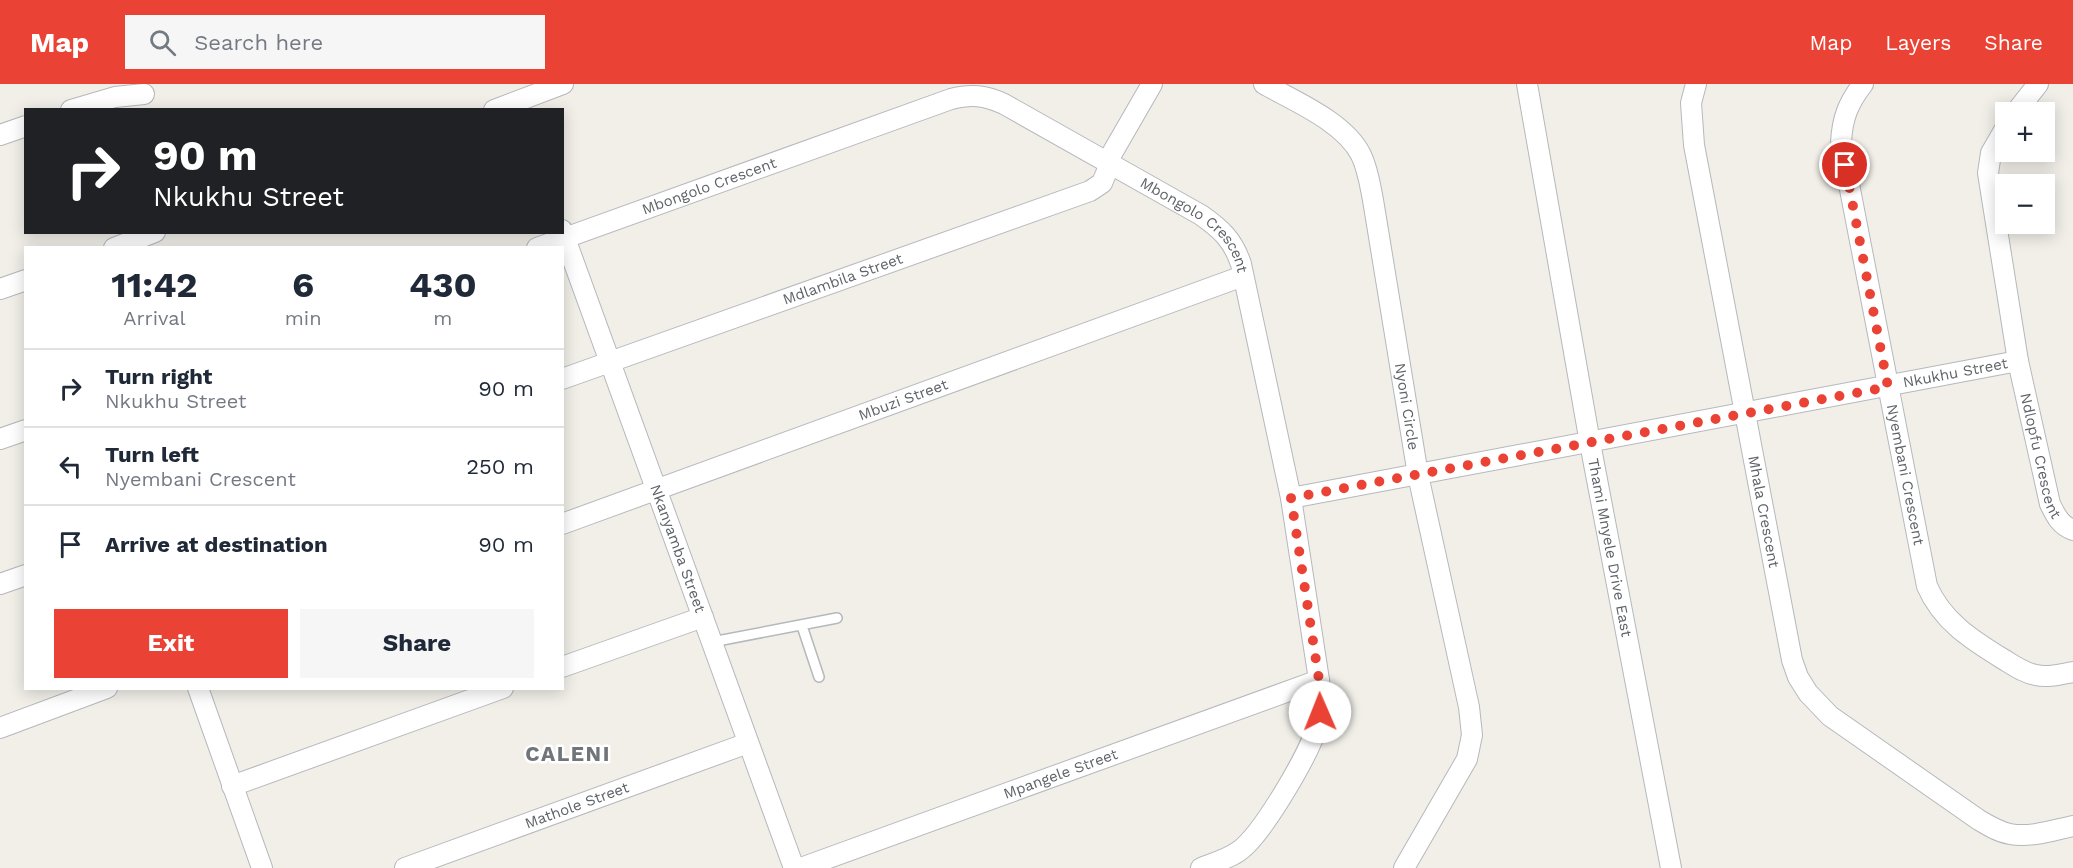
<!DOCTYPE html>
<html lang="en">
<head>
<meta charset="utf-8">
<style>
	:root { --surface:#fff; --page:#f6f6f7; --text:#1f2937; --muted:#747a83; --line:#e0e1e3; --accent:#ea4335 }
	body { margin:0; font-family:"Work Sans",sans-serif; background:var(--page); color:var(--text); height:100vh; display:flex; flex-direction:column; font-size:22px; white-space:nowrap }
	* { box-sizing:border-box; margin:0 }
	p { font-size:20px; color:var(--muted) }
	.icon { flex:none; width:33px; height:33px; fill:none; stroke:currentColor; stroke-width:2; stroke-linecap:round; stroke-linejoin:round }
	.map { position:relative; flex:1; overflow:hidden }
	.details { position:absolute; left:24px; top:162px; width:540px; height:444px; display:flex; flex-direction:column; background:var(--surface); border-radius:0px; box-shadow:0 3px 15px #0003 }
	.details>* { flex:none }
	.banner { position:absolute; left:24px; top:24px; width:540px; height:126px; border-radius:0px; box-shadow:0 3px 15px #0003; background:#202124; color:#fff; overflow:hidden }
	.controls { position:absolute; left:1995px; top:18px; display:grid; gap:12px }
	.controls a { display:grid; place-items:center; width:60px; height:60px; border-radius:0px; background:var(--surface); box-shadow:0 3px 15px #0003; font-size:30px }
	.pin { position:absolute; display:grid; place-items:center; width:51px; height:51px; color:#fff; margin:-26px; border:3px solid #fff; border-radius:50%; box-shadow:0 2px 6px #0007 }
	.me { position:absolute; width:66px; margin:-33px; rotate:359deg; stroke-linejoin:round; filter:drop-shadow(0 0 4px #0008) }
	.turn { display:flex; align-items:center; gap:21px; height:126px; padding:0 30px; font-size:27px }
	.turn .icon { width:78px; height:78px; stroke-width:2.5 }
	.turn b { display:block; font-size:42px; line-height:51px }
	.eta { display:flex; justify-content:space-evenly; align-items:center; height:102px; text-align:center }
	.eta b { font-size:36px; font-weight:700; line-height:42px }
	.action { display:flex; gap:12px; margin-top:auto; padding:12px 30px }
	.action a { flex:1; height:69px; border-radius:0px; background:var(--accent); color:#fff; font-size:24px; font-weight:700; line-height:69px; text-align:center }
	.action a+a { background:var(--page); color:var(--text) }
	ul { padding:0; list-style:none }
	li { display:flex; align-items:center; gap:18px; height:78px; padding:0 30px; border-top:2px solid var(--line) }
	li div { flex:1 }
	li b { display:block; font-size:22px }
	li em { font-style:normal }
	header { display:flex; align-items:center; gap:36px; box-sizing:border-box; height:84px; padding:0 30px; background:var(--accent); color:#fff }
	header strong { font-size:28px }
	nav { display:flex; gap:33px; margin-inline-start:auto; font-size:21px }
	.search { width:420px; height:54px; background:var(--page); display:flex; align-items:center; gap:15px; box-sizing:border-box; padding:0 21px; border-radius:0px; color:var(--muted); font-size:22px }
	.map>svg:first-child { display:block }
</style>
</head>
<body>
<header>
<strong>Map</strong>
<div class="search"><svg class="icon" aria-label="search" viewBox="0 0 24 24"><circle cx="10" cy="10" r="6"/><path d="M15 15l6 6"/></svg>Search here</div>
<nav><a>Map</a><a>Layers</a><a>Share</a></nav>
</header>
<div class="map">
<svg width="2073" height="784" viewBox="0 0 2073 784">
	<rect width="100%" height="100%" fill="#f1efe8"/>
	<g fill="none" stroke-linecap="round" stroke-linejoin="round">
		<g stroke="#b5b8bc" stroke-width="12">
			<path id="service" d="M802 542 819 593
				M712 558 837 534"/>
		</g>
		<g stroke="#b5b8bc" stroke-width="22">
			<g id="minor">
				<path id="s1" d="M1264 0C1294 17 1345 38 1361 71 1368 85 1370 101 1373 116L1418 391 1469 623 1472 651 1467 675 1404 784"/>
				<path id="s2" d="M1527 0 1590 359 1671 784"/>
				<path id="s3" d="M1696 0 1691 19 1694 61 1792 576 1798 593 1808 609 1830 632 1979 736C1989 742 1999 748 2010 750 2030 754 2054 746 2073 742"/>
				<path id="s4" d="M1863 0C1848 19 1842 35 1841 59L1927 502C1942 537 1972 556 2003 575 2013 581 2024 589 2036 591 2048 594 2061 590 2073 588"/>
				<path d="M71 26 115 13 144 10"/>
				<path d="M494 26 563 0"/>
				<path d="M2016 28 2038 0"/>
				<path id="s5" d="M2006 43 1991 69 1988 89 2018 277 2050 420C2056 432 2060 441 2073 446"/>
				<path d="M0 51 26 42"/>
				<path d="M1107 78 1152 0"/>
				<path id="s6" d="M562 146 794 784"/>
				<path d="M114 164 155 148"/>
				<path id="s7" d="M537 164 951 15C971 10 985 11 1004 20L1201 131C1221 145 1233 156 1241 180L1291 414 1319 596C1321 612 1321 626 1317 642 1310 669 1262 751 1239 767 1228 775 1214 779 1201 784"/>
				<path d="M0 205 26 196"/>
				<path id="s8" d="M562 295 1090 107 1102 99 1110 80"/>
				<path d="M0 355 26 346"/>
				<path id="s9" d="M1291 414 2018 277"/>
				<path id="s10" d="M562 440 1243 192"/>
				<path d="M0 500 26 491"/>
				<path d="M562 583 703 533"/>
				<path d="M198 604 262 784"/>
				<path d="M0 644 107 604"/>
				<path d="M232 702 503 604"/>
				<path id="s11" d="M405 784 748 659"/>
				<path id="s12" d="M801 784 1319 596"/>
			</g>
		</g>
		<use href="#service" stroke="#fff" stroke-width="9"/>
		<use href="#minor" stroke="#fff" stroke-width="20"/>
	</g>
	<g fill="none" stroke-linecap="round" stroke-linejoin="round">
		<path stroke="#ea4335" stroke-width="10" stroke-dasharray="0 18" d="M1320 628 1319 596 1291 414 1888 303 1845 81"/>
	</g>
	<g text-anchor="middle" stroke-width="5" stroke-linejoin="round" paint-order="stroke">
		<g font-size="15" fill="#5f6368" stroke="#fff">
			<text dy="5" stroke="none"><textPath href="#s7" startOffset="183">Mbongolo Crescent</textPath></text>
			<text dy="5" stroke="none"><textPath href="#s7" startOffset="723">Mbongolo Crescent</textPath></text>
			<text dy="5" stroke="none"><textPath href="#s8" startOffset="298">Mdlambila Street</textPath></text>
			<text dy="5" stroke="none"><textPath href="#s9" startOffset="676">Nkukhu Street</textPath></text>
			<text dy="5" stroke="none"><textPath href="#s10" startOffset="363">Mbuzi Street</textPath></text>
			<text dy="5" stroke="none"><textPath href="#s1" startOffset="378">Nyoni Circle</textPath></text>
			<text dy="5" stroke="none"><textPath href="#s5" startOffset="338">Ndlopfu Crescent</textPath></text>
			<text dy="5" stroke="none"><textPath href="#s4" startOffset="402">Nyembani Crescent</textPath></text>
			<text dy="5" stroke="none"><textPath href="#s3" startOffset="435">Mhala Crescent</textPath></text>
			<text dy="5" stroke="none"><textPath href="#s2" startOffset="471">Thami Mnyele Drive East</textPath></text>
			<text dy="5" stroke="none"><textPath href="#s6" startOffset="339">Nkanyamba Street</textPath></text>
			<text dy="5" stroke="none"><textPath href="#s12" startOffset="276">Mpangele Street</textPath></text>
			<text dy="5" stroke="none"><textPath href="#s11" startOffset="183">Mathole Street</textPath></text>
		</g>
		<g font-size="21" font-weight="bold" letter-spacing="1.5" fill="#70757a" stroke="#fff">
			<text x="568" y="677">CALENI</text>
		</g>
	</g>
</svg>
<div class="controls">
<a>+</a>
<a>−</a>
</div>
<div class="pin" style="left:1845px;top:81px;background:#d93025"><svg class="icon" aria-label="arrive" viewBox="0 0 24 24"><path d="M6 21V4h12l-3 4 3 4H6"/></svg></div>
<svg class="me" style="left:1320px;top:628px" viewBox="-20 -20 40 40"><circle r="19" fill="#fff"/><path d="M0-13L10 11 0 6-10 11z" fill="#ea4335"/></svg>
<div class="banner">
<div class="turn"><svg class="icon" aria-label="right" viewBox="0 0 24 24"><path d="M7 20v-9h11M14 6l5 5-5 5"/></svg><div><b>90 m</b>Nkukhu Street</div></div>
</div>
<section class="details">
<div class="eta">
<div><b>11:42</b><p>Arrival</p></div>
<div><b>6</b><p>min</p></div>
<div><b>430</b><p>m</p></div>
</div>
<ul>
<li><svg class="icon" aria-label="right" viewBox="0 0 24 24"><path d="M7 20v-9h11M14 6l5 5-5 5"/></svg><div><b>Turn right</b><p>Nkukhu Street</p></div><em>90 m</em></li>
<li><svg class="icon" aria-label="left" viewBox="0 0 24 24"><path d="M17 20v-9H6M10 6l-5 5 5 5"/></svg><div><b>Turn left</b><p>Nyembani Crescent</p></div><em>250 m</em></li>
<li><svg class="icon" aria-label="arrive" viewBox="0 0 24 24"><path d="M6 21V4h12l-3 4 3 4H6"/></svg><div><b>Arrive at destination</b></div><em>90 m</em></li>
</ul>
<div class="action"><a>Exit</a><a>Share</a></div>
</section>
</div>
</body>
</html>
